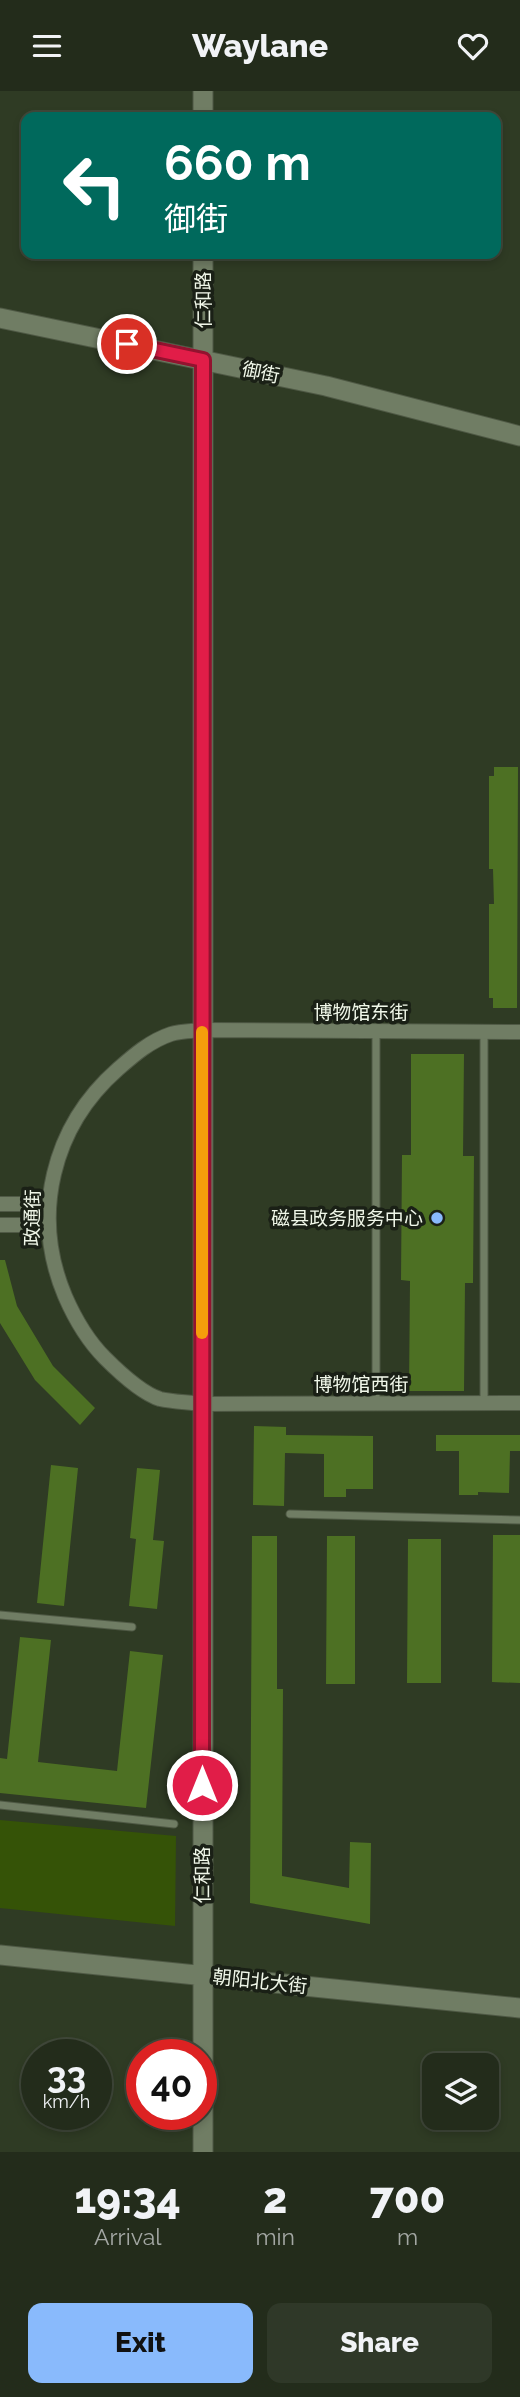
<!DOCTYPE html>
<html lang="en">
<head>
<meta charset="utf-8">
<style>
	:root { --surface:#232c1b; --page:#2f3828; --text:#f1f3f6; --muted:#a3a7a3; --line:#40483a; --accent:#89bafc }
	body { margin:0; font-family:Raleway,"Noto Sans SC",sans-serif; background:var(--page); color:var(--text); height:100vh; display:flex; flex-direction:column; font-size:26px; white-space:nowrap }
	* { box-sizing:border-box; margin:0 }
	p { font-size:23px; color:var(--muted) }
	.icon { flex:none; width:38px; height:38px; fill:none; stroke:currentColor; stroke-width:2; stroke-linecap:round; stroke-linejoin:round }
	.map { position:relative; height:2061px; overflow:hidden }
	.drawer { display:flex; flex-direction:column; background:var(--surface); flex:1 }
	.drawer>* { flex:none }
	.hud { position:absolute; left:21px; top:21px; width:480px; height:147px; border-radius:14px; box-shadow:0 4px 10px #0003,0 0 0 2px var(--line); background:#00695c; color:#fff; overflow:hidden }
	.tools { position:absolute; left:422px; top:1962px; display:grid; gap:14px }
	.tools a { display:grid; place-items:center; width:77px; height:77px; border-radius:14px; background:var(--surface); box-shadow:0 4px 10px #0003,0 0 0 2px var(--line); font-size:35px }
	.speed { position:absolute; left:21px; top:1948px; display:flex; gap:14px; font-size:35px; font-weight:700; text-align:center }
	.speed>* { display:grid; place-content:center; width:91px; height:91px; border-radius:50%; background:var(--surface); box-shadow:0 4px 10px #0003,0 0 0 2px var(--line); line-height:1 }
	.speed small { font-size:18px; font-weight:400 }
	.speed .limit { border:10px solid #d22; background:#fff; color:#111 }
	.pin { position:absolute; display:grid; place-items:center; width:60px; height:60px; color:#fff; margin:-30px; border:4px solid #fff; border-radius:50%; box-shadow:0 2px 7px #0007 }
	.me { position:absolute; width:77px; margin:-38px; rotate:0deg; stroke-linejoin:round; filter:drop-shadow(0 0 5px #0008) }
	.turn { display:flex; align-items:center; gap:24px; height:147px; padding:0 28px; font-size:32px }
	.turn .icon { width:91px; height:91px; stroke-width:2.5 }
	.turn b { display:block; font-size:49px; line-height:60px }
	.eta { display:flex; justify-content:space-evenly; align-items:center; height:119px; text-align:center }
	.eta b { font-size:42px; font-weight:800; line-height:49px }
	.action { display:flex; gap:14px; margin-top:auto; padding:14px 28px }
	.action a { flex:1; height:80px; border-radius:14px; background:var(--accent); color:#111; font-size:28px; font-weight:800; line-height:80px; text-align:center }
	.action a+a { background:var(--page); color:var(--text) }
	header { display:flex; justify-content:space-between; align-items:center; height:91px; padding:0 28px; background:var(--surface); font-size:32px; font-weight:800 }
	.map>svg:first-child { display:block }
</style>
</head>
<body>
<header><svg class="icon" aria-label="menu" viewBox="0 0 24 24"><path d="M4 6h16M4 12h16M4 18h16"/></svg>Waylane<svg class="icon" aria-label="heart" viewBox="0 0 24 24"><path d="M12 20l-8-8c-3-5 5-10 8-4 3-6 11-1 8 4z"/></svg></header>
<div class="map">
<svg width="520" height="2061" viewBox="0 0 520 2061">
	<rect width="100%" height="100%" fill="#2f3b24"/>
	<path fill="#355307" d="M0 1729 176 1745 175 1835 0 1817Z"/>
	<path fill="#4d7023" d="M494 676H518L517 917H493V907H489V813H494L493 778H489V685H494Z
		M411 963H464L463 1065H474L473 1192H465L464 1300H409L410 1190 401 1189 402 1064H411Z
		M0 1169H5L17 1215 53 1275 95 1317 80 1334 35 1289 0 1232Z
		M254 1335 286 1336V1344L373 1345V1398H346V1406H324V1363L285 1362 284 1415 253 1414Z
		M436 1344H520V1360H510L509 1402 478 1401V1404H459V1360H436Z
		M51 1374 78 1377 64 1515 37 1512Z
		M137 1377 160 1379 153 1449 164 1450 157 1518 129 1515 136 1448 130 1447Z
		M493 1444H520V1592L492 1591Z
		M252 1445H277V1598H283L282 1785 349 1797 350 1751 371 1752 370 1833 250 1812Z
		M327 1445H355V1593H326Z
		M408 1448H441V1592H407Z
		M20 1546 51 1549 38 1671 117 1680 130 1560 163 1564 146 1717 0 1702V1667L7 1668Z"/>
	<g fill="none" stroke-linecap="round" stroke-linejoin="round">
		<g stroke="#4f5945" stroke-width="9">
			<path id="lane" d="M376 940V1312
				M484 941V1312
				M290 1423 520 1429
				M0 1524 132 1536
				M0 1714 174 1733"/>
		</g>
		<g stroke="#4f5945" stroke-width="16">
			<path id="street" d="M520 941 202 939C192 940 180 940 171 943 150 950 134 964 118 978 52 1036 31 1124 65 1205 75 1228 87 1249 105 1267 118 1280 141 1302 160 1308 173 1311 188 1311 202 1313L520 1312
				M0 1113H49
				M0 1134H48"/>
		</g>
		<g stroke="#4f5945" stroke-width="21">
			<path id="secondary" d="M203 26V0
				M0 227 326 295 520 345
				M0 1864 520 1917
				M203 2061V163"/>
		</g>
		<use href="#lane" stroke="#707d64" stroke-width="7"/>
		<use href="#street" stroke="#707d64" stroke-width="14"/>
		<use href="#secondary" stroke="#707d64" stroke-width="19"/>
	</g>
	<g fill="none" stroke-linecap="round" stroke-linejoin="round">
		<g stroke="#92132f" stroke-width="18">
			<path id="route" d="M127 253 203 269 202 1694"/>
		</g>
		<use href="#route" stroke="#e11d48" stroke-width="12"/>
		<path stroke="#f59e0b" stroke-width="12" d="M202 1242V941"/>
	</g>
	<circle fill="#89bafc" stroke="#1a2016" stroke-width="2.5" cx="437" cy="1127" r="7"/>
	<g text-anchor="middle" stroke-width="7" stroke-linejoin="round" paint-order="stroke">
		<g font-size="19" fill="#f0f7e9" stroke="#1a2016">
			<text transform="translate(203 209) rotate(-90)" y="7">仁和路</text>
			<text transform="translate(261 281) rotate(12)" y="7">御街</text>
			<text x="361" y="928">博物馆东街</text>
			<text transform="translate(32 1127) rotate(-89)" y="7">政通街</text>
			<text x="361" y="1300">博物馆西街</text>
			<text transform="translate(202 1784) rotate(-90)" y="7">仁和路</text>
			<text transform="translate(260 1890) rotate(6)" y="7">朝阳北大街</text>
		</g>
		<g font-size="19" fill="#f0f7e9" stroke="#1a2016" text-anchor="end">
			<text x="423" y="1134">磁县政务服务中心</text>
		</g>
	</g>
</svg>
<div class="tools">
<a><svg class="icon" aria-label="layers" viewBox="0 0 24 24"><path d="M12 4l9 5-9 5-9-5zM3 14l9 5 9-5"/></svg></a>
</div>
<div class="speed"><div>33<small>km/h</small></div><div class="limit">40</div></div>
<div class="pin" style="left:127px;top:253px;background:#d93025"><svg class="icon" aria-label="arrive" viewBox="0 0 24 24"><path d="M6 21V4h12l-3 4 3 4H6"/></svg></div>
<svg class="me" style="left:202px;top:1694px" viewBox="-20 -20 40 40"><circle r="17" fill="#e11d48" stroke="#fff" stroke-width="3"/><path d="M0-11L8 9 0 5-8 9z" fill="#fff"/></svg>
<div class="hud">
<div class="turn"><svg class="icon" aria-label="left" viewBox="0 0 24 24"><path d="M17 20v-9H6M10 6l-5 5 5 5"/></svg><div><b>660 m</b>御街</div></div>
</div>
</div>
<section class="drawer">
<div class="eta">
<div><b>19:34</b><p>Arrival</p></div>
<div><b>2</b><p>min</p></div>
<div><b>700</b><p>m</p></div>
</div>
<div class="action"><a>Exit</a><a>Share</a></div>
</section>
</body>
</html>
